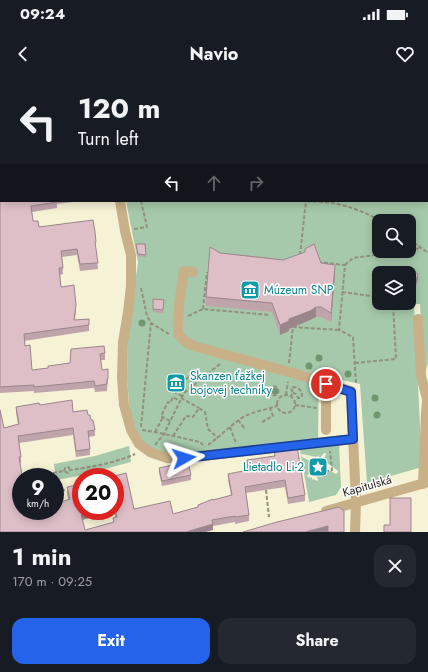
<!DOCTYPE html>
<html lang="en">
<head>
<meta charset="utf-8">
<style>
	:root { --surface:#171b24; --page:#242831; --text:#f1f3f6; --muted:#9ea1a6; --accent:#2563eb }
	body { margin:0; font-family:Jost,sans-serif; background:var(--page); color:var(--text); height:100vh; display:flex; flex-direction:column; font-size:15px; white-space:nowrap }
	* { box-sizing:border-box; margin:0 }
	p { font-size:13px; color:var(--muted) }
	.icon { flex:none; width:22px; height:22px; fill:none; stroke:currentColor; stroke-width:2; stroke-linecap:round; stroke-linejoin:round }
	.map { position:relative; height:452px; overflow:hidden }
	.sheet { display:flex; flex-direction:column; background:var(--surface); flex:1 }
	.sheet>* { flex:none }
	.top-card { position:absolute; left:0px; top:0px; width:428px; height:122px; box-shadow:0 2px 10px #0003; background:#171b24; color:var(--text); overflow:hidden }
	.tools { position:absolute; left:372px; top:134px; display:grid; gap:8px }
	.tools a { display:grid; place-items:center; width:44px; height:44px; border-radius:8px; background:var(--surface); box-shadow:0 2px 10px #0003; font-size:20px }
	.speed { position:absolute; left:12px; top:388px; display:flex; gap:8px; font-size:20px; font-weight:700; text-align:center }
	.speed>* { display:grid; place-content:center; width:52px; height:52px; border-radius:50%; background:var(--surface); box-shadow:0 2px 10px #0003; line-height:1 }
	.speed small { font-size:10px; font-weight:400 }
	.speed .limit { border:6px solid #d22; background:#fff; color:#111 }
	.pin { position:absolute; display:grid; place-items:center; width:34px; height:34px; color:#fff; margin:-17px; border:2px solid #fff; border-radius:50%; box-shadow:0 1px 4px #0007 }
	.me { position:absolute; width:44px; margin:-22px; rotate:84deg; stroke-linejoin:round; filter:drop-shadow(0 0 3px #0008) }
	.turn { display:flex; align-items:center; gap:14px; height:84px; padding:0 12px; font-size:18px }
	.turn .icon { width:52px; height:52px; stroke-width:2.5 }
	.turn b { display:block; font-size:28px; line-height:34px }
	.lanes { display:flex; align-items:center; height:38px; padding:0 12px; background:#0003; justify-content:center; gap:20px; direction:ltr }
	.lanes .off { opacity:.35 }
	.round { display:grid; place-items:center; flex:none; width:42px; height:42px; border-radius:12px; background:var(--page) }
	.headline { display:flex; align-items:center; justify-content:space-between; height:68px; padding:0 12px }
	h1 { font-size:24px; font-weight:700; line-height:30px }
	.cta { display:flex; gap:8px; margin-top:auto; padding:8px 12px }
	.cta a { flex:1; height:46px; border-radius:12px; background:var(--accent); color:#fff; font-size:16px; font-weight:700; line-height:46px; text-align:center }
	.cta a+a { background:var(--page); color:var(--text) }
	.status { display:flex; justify-content:space-between; align-items:center; height:28px; padding:0 20px; background:var(--surface); direction:ltr }
	.status svg { height:11px; fill:currentColor }
	header { display:flex; justify-content:space-between; align-items:center; height:52px; padding:0 12px; background:var(--surface); font-size:18px; font-weight:700 }
	.map>svg:first-child { display:block }
</style>
</head>
<body>
<div class="status"><b>09:24</b><svg viewBox="0 0 49 12"><path d="M0 12V9h3v3zM5 12V6h3v6zM10 12V3h3v9zM15 12V0h3v12zM26 1h20v11H26zM47 4h2v5h-2z"/></svg></div>
<header><svg class="icon" aria-label="back" viewBox="0 0 24 24"><path d="M15 5l-7 7 7 7"/></svg>Navio<svg class="icon" aria-label="heart" viewBox="0 0 24 24"><path d="M12 20l-8-8c-3-5 5-10 8-4 3-6 11-1 8 4z"/></svg></header>
<div class="map">
<svg width="428" height="452" viewBox="0 0 428 452">
	<rect width="100%" height="100%" fill="#f6f2d5"/>
	<path fill="#a6c9ab" fill-rule="evenodd" d="M259 0H428V283L425 293 423 289 420 224H414L422 387 367 403 360 304 319 295 318 359 172 374 153 370 144 364 137 354 130 333 127 299 128 255 138 182 126 121H427V1H260ZM379 141H409V171H379ZM379 193H409V223H379Z
		M339 364 341 407 336 415 309 422 300 370ZM324 373H325L326 374 324 380 325 381 327 378 326 382 338 391V392L336 394 321 386 315 395 318 399V400L317 401 313 399 312 400V398L308 397 307 395 309 394H313L317 384 302 377 301 375 302 374 317 377 319 375V378H320Z
		M129 366 131 382 78 396 56 400 54 384 95 376Z"/>
	<g fill="none" stroke-linecap="round" stroke-linejoin="round">
		<path stroke="#93907c" stroke-width="2" stroke-dasharray="4 2" stroke-linecap="butt" d="M282 1V0
			M291 1V0
			M427 39 428 38
			M427 46 428 45
			M307 121C316 122 325 122 333 123 349 126 367 133 381 141
			M134 149 147 147 141 121
			M409 159 428 173
			M409 170 421 168
			M300 175 306 121
			M318 182 345 185 339 250 353 257 356 303
			M345 185 353 178 405 171
			M141 208 147 236 151 243 169 254
			M342 212 379 217
			M203 229 207 192
			M188 236 203 229 270 235
			M289 283 293 247 339 250
			M355 283 396 279 393 223
			M269.5 311a4.5 4.5 0 1 1 9 0a4.5 4.5 0 1 1-9 0Z
			M286 315 288 302
			M277 324a9 9 0 1 1 18 0a9 9 0 1 1-18 0Z
			M182 316 176 313 181 302 196 293 206 295
			M290 317 293 313 291 308 293 307C299 307 304 312 301 318H298C297 315 296 313 293 313
			M181 318 199 328
			M295 325 317 328
			M238 340 245 349
			M170 341 161 336 168 322 170 323 173 317 180 321
			M262 342 273 336 270 328
			M141 347 151 243
			M230 347 236 363
			M142 350 155 352 200 362 205 367
			M155 352 163 337
			M173 356 186 336 193 337 199 328 205 332 208 349 218 358
			M155 365 164 354 184 313 220 284 221 283
			M208 365C219 357 229 347 240 339 250 332 265 330 277 326
			M319 390 330 391 332 390 330 371
			M64 391 65 388 68 387 70 389
			M53 393 64 391 68 393 70 390C92 387 115 383 135 374
			M266 410 269 437
			M55 412 65 410"/>
		<path stroke="#c8b089" stroke-width="10" d="M227 0V1
			M248 0 249 1
			M120 121 125 151 131 175V206L128 232 123 262 122 298 124 325 131 350 139 364 150 372 167 378H184L353 359
			M193 192 184 191 179 224 178 254 187 263 197 267 289 292 351 311 356 423 355 452
			M418 239 421 296 427 319
			M326 350V304
			M423 404 426 333 428 312
			M326 431 428 402"/>
	</g>
	<g fill="#6f966f">
		<circle cx="142" cy="243" r="3.5"/>
		<circle cx="319" cy="278" r="3.5"/>
		<circle cx="309" cy="286" r="3.5"/>
		<circle cx="331" cy="294" r="3.5"/>
		<circle cx="348" cy="294" r="3.5"/>
		<circle cx="317" cy="308" r="3.5"/>
		<circle cx="275" cy="311" r="3.5"/>
		<circle cx="375" cy="318" r="3.5"/>
		<circle cx="377" cy="335" r="3.5"/>
	</g>
	<path fill="#bfa4ac" d="M0 0 1 1V10L0 11Z
		M0 52 1 57V121H80L57 124V128L32 132 33 141 39 147 96 168 98 189 80 191 77 175 62 177 63 194 60 195 61 207 76 231 75 240 89 245V251L24 261 25 266 32 290 48 288 70 283 71 269 105 273V280H101L102 290 108 299 107 311 95 312 94 308 34 313V311L0 313Z
		M136 164H145L146 177 138 176Z
		M220 173 321 183 335 194 331 242 321 237H316L310 240 289 249V251L280 255 272 232 206 226V217Z
		M409 193 418 199 413 215H409Z
		M153 219 164 220 163 233 153 232Z
		M40 325 88 335 91 340 95 350V356L88 357 90 369V375L76 377 73 355 19 363 21 377V383H20L21 431H55L68 419 67 414V407L93 431V437L82 440 85 450 113 443V438L115 437 114 431H115V397L134 429 173 434 198 427V425L213 420 231 415 228 400V394L247 391V380L274 376V368L305 415V421L288 424 285 407 246 413 249 435V441L235 444V442L213 446V450L0 452 4 348 18 344 16 333V327Z
		M159 388 191 395V400L162 406 159 393Z"/>
	<path fill="#9b868c" d="M0 44H1V50L0 51Z
		M335 185V194L331 242V233Z
		M418 194V199L413 215V210Z
		M316 227V237L310 240 289 249V251L280 255V245L289 239Z
		M91 431H93V437L81 440V434Z
		M213 444V450L206 452H186Z
		M328 446V452H305Z"/>
	<path fill="#debfc8" stroke="#9b868c" d="M0 0H18V1H1V4H0Z
		M111 0H135V1H111Z
		M161 0H222L223 1H161Z
		M1 31V44H0V32Z
		M0 52 1 57V88H0L1 92V121H57V122L31 126 33 141H38L39 147 93 140 95 152 96 162H95L98 183 80 184 77 169 61 171 63 188H59L61 207 74 205 76 225 74 240 89 239V245L24 254 25 266 30 265 32 290 48 288V286L70 283 71 269 104 266 105 273 100 274 102 290 108 289V299H107V304L95 306 94 301 34 307V305L0 307Z
		M136 164H145L146 175 138 174Z
		M314 164 321 183 335 185 331 233 321 227H316L310 231 289 239V241L280 245 272 223 206 217 210 167 220 173 283 180 305 172V169Z
		M404 187 418 194 413 210H409V193H398Z
		M153 219 164 220 163 230 153 229Z
		M72 320 73 332 87 330 88 335H90L91 340H93L95 350 88 351 90 369 76 371 73 348 18 356 21 377H19L22 395 35 392 36 397H21V431H55V424L70 419 67 407 81 404V431H91L81 434 85 450 114 442 113 438 117 437 115 429V397H111L126 393 134 429 170 421 173 434 198 427V425L213 419V420L232 415 228 394 248 390 247 380 275 376 274 368 297 366 305 415 288 418 285 400 245 407 249 435 235 437V436L212 440 213 444 186 452H0V330L4 348 19 344 16 327 39 323 40 325Z
		M188 382 191 395 162 401 159 388Z
		M53 394V397H42Z
		M390 418H411V452H384V445H390Z
		M339 427 344 431V452H328V446L305 452H243L277 442Z"/>
	<g fill="none" stroke-linecap="round" stroke-linejoin="round">
		<g stroke="#184099" stroke-width="10">
			<path id="route" d="M184 378 353 359 351 312 326 304"/>
		</g>
		<use href="#route" stroke="#2563eb" stroke-width="7"/>
	</g>
	<defs>
		<g id="museum-square" transform="scale(1)"><rect x="-9" y="-9" width="18" height="18" rx="4" fill="#0f9aa8" stroke="#fff"/><path d="M0-6L6-3V-2H-6V-3ZM-5-1h2V3h-2ZM-1-1h2V3h-2ZM3-1h2V3H3ZM-6 4H6V6H-6Z" fill="#fff"/></g>
		<g id="sight-square" transform="scale(1)"><rect x="-9" y="-9" width="18" height="18" rx="4" fill="#0f9aa8" stroke="#fff"/><path d="M0-6L1.8-2.2L6-1.7L2.9 1.2L3.7 5.4L0 3.3L-3.7 5.4L-2.9 1.2L-6-1.7L-1.8-2.2Z" fill="#fff"/></g>
	</defs>
	<g fill-rule="evenodd">
		<use href="#museum-square" x="250" y="210"/>
		<use href="#museum-square" x="176" y="303"/>
		<use href="#sight-square" x="318" y="387"/>
	</g>
	<g text-anchor="middle" stroke-width="3" stroke-linejoin="round" paint-order="stroke">
		<g font-size="12" fill="#0d838f" stroke="#fff" text-anchor="start">
			<text x="264" y="214">Múzeum SNP</text>
			<text x="190" y="300">Skanzen ťažkej<tspan x="190" dy="14">bojovej techniky</tspan></text>
			<text x="304" y="391" text-anchor="end">Lietadlo Li-2</text>
		</g>
		<g font-size="12" fill="#28261c" stroke="#fff">
			<text transform="translate(367 406) rotate(-16)" y="4">Kapitulská</text>
		</g>
	</g>
</svg>
<div class="tools">
<a><svg class="icon" aria-label="search" viewBox="0 0 24 24"><circle cx="10" cy="10" r="6"/><path d="M15 15l6 6"/></svg></a>
<a><svg class="icon" aria-label="layers" viewBox="0 0 24 24"><path d="M12 4l9 5-9 5-9-5zM3 14l9 5 9-5"/></svg></a>
</div>
<div class="speed"><div>9<small>km/h</small></div><div class="limit">20</div></div>
<div class="pin" style="left:326px;top:304px;background:#d93025"><svg class="icon" aria-label="arrive" viewBox="0 0 24 24"><path d="M6 21V4h12l-3 4 3 4H6"/></svg></div>
<svg class="me" style="left:184px;top:378px" viewBox="-20 -20 40 40"><path d="M0-17L14 15 0 8-14 15z" fill="#2563eb" stroke="#fff" stroke-width="4"/></svg>
<div class="top-card">
<div class="turn"><svg class="icon" aria-label="left" viewBox="0 0 24 24"><path d="M17 20v-9H6M10 6l-5 5 5 5"/></svg><div><b>120 m</b>Turn left</div></div>
<div class="lanes"><svg class="icon" aria-label="left" viewBox="0 0 24 24"><path d="M17 20v-9H6M10 6l-5 5 5 5"/></svg><svg class="icon off" aria-label="ahead" viewBox="0 0 24 24"><path d="M12 20V5M6 11l6-6 6 6"/></svg><svg class="icon off" aria-label="right" viewBox="0 0 24 24"><path d="M7 20v-9h11M14 6l5 5-5 5"/></svg></div>
</div>
</div>
<section class="sheet">
<div class="headline"><div><h1>1 min</h1><p>170 m · 09:25</p></div><a class="round"><svg class="icon" aria-label="close" viewBox="0 0 24 24"><path d="M6 6l12 12M18 6L6 18"/></svg></a></div>
<div class="cta"><a>Exit</a><a>Share</a></div>
</section>
</body>
</html>
